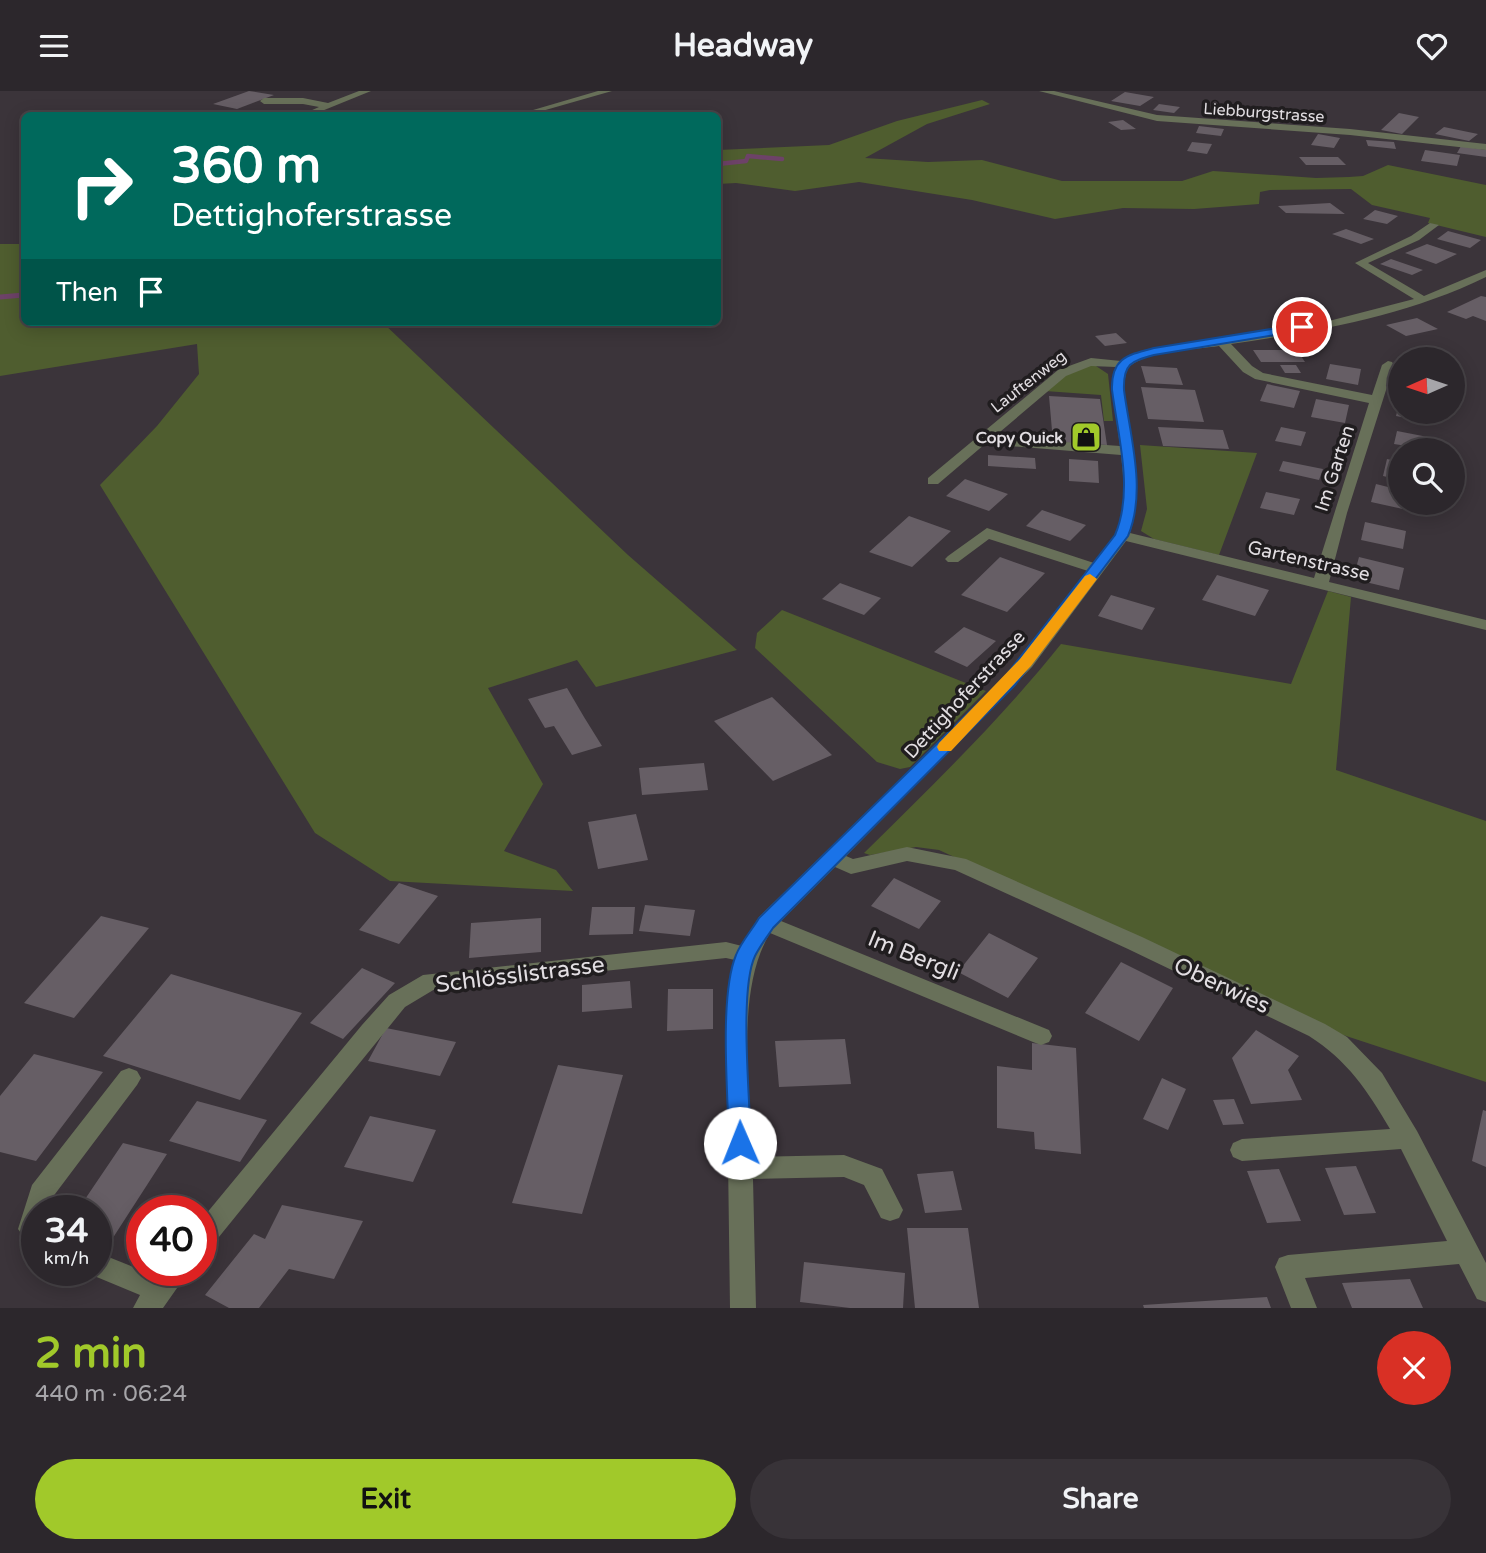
<!DOCTYPE html>
<html lang="en">
<head>
<meta charset="utf-8">
<style>
	:root { --surface:#2c272c; --page:#383338; --text:#f1f3f6; --muted:#a6a5a9; --line:#484448; --accent:#a1c92a }
	body { margin:0; font-family:"Varela Round",sans-serif; background:var(--page); color:var(--text); height:100vh; display:flex; flex-direction:column; font-size:26px; white-space:nowrap }
	* { box-sizing:border-box; margin:0 }
	p { font-size:23px; color:var(--muted) }
	.icon { flex:none; width:38px; height:38px; fill:none; stroke:currentColor; stroke-width:2; stroke-linecap:round; stroke-linejoin:round }
	.map { position:relative; height:1217px; overflow:hidden }
	.side { display:flex; flex-direction:column; background:var(--surface); flex:1 }
	.side>* { flex:none }
	.guide { position:absolute; left:21px; top:21px; width:700px; height:214px; border-radius:10px; box-shadow:0 4px 18px #0003,0 0 0 2px var(--line); background:#00695c; color:#fff; overflow:hidden }
	.needle { width:46px; rotate:267deg }
	.buttons { position:absolute; left:1388px; top:256px; display:grid; gap:14px }
	.buttons a { display:grid; place-items:center; width:77px; height:77px; border-radius:50%; background:var(--surface); box-shadow:0 4px 18px #0003,0 0 0 2px var(--line); font-size:35px }
	.speed { position:absolute; left:21px; top:1104px; display:flex; gap:14px; font-size:35px; font-weight:700; text-align:center }
	.speed>* { display:grid; place-content:center; width:91px; height:91px; border-radius:50%; background:var(--surface); box-shadow:0 4px 18px #0003,0 0 0 2px var(--line); line-height:1 }
	.speed small { font-size:18px; font-weight:400 }
	.speed .limit { border:10px solid #d22; background:#fff; color:#111 }
	.pin { position:absolute; display:grid; place-items:center; width:60px; height:60px; color:#fff; margin:-30px; border:4px solid #fff; border-radius:50%; box-shadow:0 2px 7px #0007 }
	.me { position:absolute; width:77px; margin:-38px; rotate:359deg; stroke-linejoin:round; filter:drop-shadow(0 0 5px #0008) }
	.turn { display:flex; align-items:center; gap:24px; height:147px; padding:0 35px; font-size:32px }
	.turn .icon { width:91px; height:91px; stroke-width:2.5 }
	.turn b { display:block; font-size:49px; line-height:60px }
	.then { display:flex; align-items:center; height:66px; padding:0 35px; background:#0003; gap:14px; font-size:26px }
	.round { display:grid; place-items:center; flex:none; width:74px; height:74px; border-radius:37px; background:var(--page) }
	.summary { display:flex; align-items:center; justify-content:space-between; height:119px; padding:0 35px }
	h1 { font-size:42px; font-weight:700; line-height:52px; color:var(--accent) }
	.cta { display:flex; gap:14px; margin-top:auto; padding:14px 35px }
	.cta a { flex:1; height:80px; border-radius:42px; background:var(--accent); color:#111; font-size:28px; font-weight:700; line-height:80px; text-align:center }
	.cta a+a { background:var(--page); color:var(--text) }
	header { display:flex; justify-content:space-between; align-items:center; height:91px; padding:0 35px; background:var(--surface); font-size:32px; font-weight:700 }
	.map>svg:first-child { display:block }
</style>
</head>
<body>
<header><svg class="icon" aria-label="menu" viewBox="0 0 24 24"><path d="M4 6h16M4 12h16M4 18h16"/></svg>Headway<svg class="icon" aria-label="heart" viewBox="0 0 24 24"><path d="M12 20l-8-8c-3-5 5-10 8-4 3-6 11-1 8 4z"/></svg></header>
<div class="map">
<svg width="1486" height="1217" viewBox="0 0 1486 1217">
	<rect width="100%" height="100%" fill="#3b343a"/>
	<path fill="#4f5d2f" d="M982 9 990 13 927 33 865 67 928 71 982 69 1062 90H1182L1213 80 1316 87 1349 86 1363 85 1388 74 1486 94V146L1428 132 1430 127 1372 114 1351 98 1270 99 1260 101 1259 113 1194 118 1123 117 1055 128 972 109 859 91 795 100 736 92 718 93V59L829 54 897 30Z
		M0 153H24V231H382L628 464 737 559 596 596 577 569 488 597 543 693 504 760 556 779 573 800 390 790 315 742 100 394 157 335 199 283 197 253 0 285Z
		M1085 275H1096L1108 283 1113 330H1104L1101 304 1045 300 1067 282Z
		M1140 354 1257 362 1219 464 1154 448 1141 440 1147 418Z
		M1328 500 1351 506 1336 679 1486 730V991L1337 942 939 759 916 756 870 764 864 762C932 695 1001 628 1061 553L1291 593Z
		M782 519 986 600 910 676 900 678 877 671 755 557 757 542Z"/>
	<g fill="none" stroke-linecap="round" stroke-linejoin="round">
		<path stroke="#6d4268" stroke-width="4.5" d="M718 73 746 70 748 65 782 68"/>
		<path stroke="#6d4268" stroke-width="5" d="M0 206 24 204"/>
	</g>
	<path fill="#665e65" d="M249 0 274 4 237 18 213 13Z
		M1125 1 1154 6 1140 15 1111 10Z
		M1159 13 1180 16 1174 22 1153 19Z
		M1226 17 1265 20 1267 29 1227 26Z
		M1399 22 1419 26 1402 43 1381 39Z
		M1123 29 1136 38 1121 39 1108 31Z
		M1199 35 1224 38 1221 45 1196 42Z
		M1444 36 1478 43 1469 50 1435 43Z
		M1318 43 1340 47 1334 57 1311 54Z
		M1366 49 1394 51 1396 58 1368 55Z
		M1192 51 1212 53 1207 63 1187 60Z
		M1461 55 1486 59V66L1457 62Z
		M1425 59 1460 64 1457 75 1421 70Z
		M1299 66H1338L1346 74H1306Z
		M1330 112 1345 123 1286 122 1278 115Z
		M1375 119 1398 125 1387 133 1363 128Z
		M1346 138 1374 148 1361 153 1332 143Z
		M1448 140 1481 149 1470 157 1437 148Z
		M1427 153 1457 163 1436 173 1405 162Z
		M1391 168 1423 179 1412 184 1380 173Z
		M1481 205 1486 206V230L1473 225 1466 228 1447 221Z
		M1417 227 1438 238 1406 245 1386 234Z
		M1116 242 1127 252 1105 255 1095 245Z
		M1413 258 1447 265V268H1410Z
		M1253 259H1297L1305 271H1261Z
		M1330 273 1361 278 1358 294 1326 288Z
		M1280 274H1296L1301 282H1285Z
		M1141 275 1177 277 1183 294 1146 292Z
		M1267 293 1300 300 1294 317 1260 310Z
		M1141 296 1195 299 1204 331 1148 328Z
		M1049 305 1100 308 1107 354 1053 351Z
		M1316 308 1349 314 1345 332 1311 326Z
		M1399 313 1400 320 1434 321 1432 332 1396 325Z
		M1158 336 1223 339 1229 358 1163 355Z
		M1281 336 1306 341 1301 355 1275 350Z
		M1397 340 1433 347 1432 359 1394 353Z
		M988 364 1035 367 1036 378 988 375Z
		M1069 368 1098 370 1099 392 1069 390Z
		M1387 368 1400 371V389L1383 385Z
		M1283 370 1323 378 1319 389 1279 380Z
		M965 388 1008 403 989 420 946 405Z
		M1376 393 1400 399V411H1415L1412 420 1371 411Z
		M1266 401 1300 408 1294 424 1260 417Z
		M1042 419 1086 434 1070 450 1026 435Z
		M909 425 951 440 912 476 869 461Z
		M1365 431 1406 440 1403 458 1361 449Z
		M1000 466 1045 482 1007 521 961 504Z
		M1359 466 1404 477 1399 499 1353 488Z
		M1217 484 1269 499 1255 525 1202 509Z
		M840 492 881 507 864 524 822 508Z
		M1111 504 1155 517 1142 539 1098 525Z
		M964 536 996 550 967 576 934 561Z
		M567 597 584 626 602 655 572 664 554 635 545 637 528 608Z
		M772 606 832 664 773 690 714 630Z
		M704 672 708 699 642 704 639 677Z
		M636 723 648 769 598 778 588 731Z
		M894 787 941 810 919 838 871 815Z
		M399 792 438 805 399 853 359 839Z
		M645 814 695 819 690 845 639 840Z
		M592 816H635L633 843 589 844Z
		M101 825 149 837 74 927 24 912Z
		M541 827V861L469 867 471 832Z
		M989 842 1038 867 1008 907 958 881Z
		M1121 871 1173 897 1139 950 1085 922Z
		M362 877 395 892 343 948 310 932Z
		M171 883 302 922 240 1009 103 965Z
		M630 890 632 917 582 921V894Z
		M668 898H713V938L667 940Z
		M386 937 456 951 440 985 368 970Z
		M1256 939 1299 965 1288 979 1302 1009 1251 1013 1232 967Z
		M845 948 851 993 779 996 775 950Z
		M1032 952 1076 957 1081 1063 1035 1058 1034 1041 997 1037V975L1032 979Z
		M34 963 103 981 36 1070 0 1061V1005Z
		M558 974 623 984 582 1123 512 1112Z
		M1162 987 1186 998 1168 1039 1143 1028Z
		M1234 1008 1244 1033 1223 1034 1213 1009Z
		M197 1010 267 1029 240 1071 169 1050Z
		M1483 1019 1486 1020V1076L1472 1070Z
		M370 1025 436 1039 413 1091 344 1076Z
		M123 1052 167 1063 107 1156 96 1153V1120H77Z
		M1356 1075 1376 1122 1344 1124 1325 1077Z
		M1279 1078 1301 1130 1267 1132 1247 1080Z
		M953 1080 962 1119 925 1122 917 1083Z
		M282 1114 363 1130 334 1188 289 1178 259 1217H229L205 1204 254 1143 265 1148Z
		M907 1137H968L979 1217H915Z
		M804 1171 905 1182 903 1217H850L800 1211Z
		M1410 1188 1423 1217H1352L1342 1192Z
		M1267 1206 1271 1217H1144L1143 1214Z"/>
	<g fill="none" stroke-linecap="round" stroke-linejoin="round">
		<path fill="#687059" fill-rule="evenodd" d="M359 0H371L312 24H301L319 16 303 13H264L260 10 264 7H303L328 12Z
			M598 0H612L528 24H516Z
			M1039 0H1054L1157 24 1350 38 1486 53V59L1350 44 1157 30Z
			M1430 132 1439 134 1419 149 1368 172 1424 205 1486 179V186C1406 225 1319 240 1231 253L1252 275 1263 282 1372 304 1382 274 1388 270 1392 271 1394 274 1347 422 1329 491 1486 529V539L1126 450 1032 576 846 765 853 768 907 756 966 768 1142 846 1325 933 1347 946 1382 982 1417 1040 1486 1172V1211L1477 1208 1459 1173 1305 1187 1317 1217H1291L1275 1176 1279 1167 1288 1164 1447 1150 1401 1058 1242 1070 1233 1066 1230 1059 1233 1052 1242 1048 1390 1038C1367 999 1348 970 1309 945L1128 858 955 779 907 770 851 783 835 776 781 830 1049 939 1052 945 1049 951 1041 954 1033 951 770 842C735 900 750 999 752 1066L844 1064 882 1078 903 1119 899 1127 890 1130 881 1127 864 1094 844 1086 753 1088 756 1217H730L726 916 735 869 726 867 435 898 405 916 210 1157 201 1161V1129L362 934 389 904 423 884 726 851 742 855 759 826 987 604 1020 568 1088 480 989 448 958 471H948L945 468 948 465 987 437 1094 472C1100 463 1109 455 1114 445 1127 423 1124 389 1121 364L985 353 938 393H928V387L1058 279 1091 267 1121 270 1133 263 1154 257 1325 231 1414 208 1355 172 1411 145ZM1219 255 1243 281 1255 288 1369 312 1314 487 1130 442C1139 413 1138 384 1133 354 1130 330 1118 300 1128 277 1146 259 1194 259 1219 255ZM1091 275 1116 276 1112 299 1120 355 994 346 1066 285Z
			M129 977 137 980 141 987 137 994 52 1107 49 1120H37V1156L28 1152 18 1138 32 1094 121 980Z
			M96 1161 156 1185 160 1180H189L163 1217H133L140 1204 87 1182 86 1180H96Z"/>
	</g>
	<path fill="#1a73e8" stroke="#114b97" stroke-width="2" d="M1302 233 1308 236 1306 239 1154 264C1131 270 1123 273 1124 299 1130 345 1147 400 1128 445L1015 594 773 837C767 846 760 855 755 865 739 899 750 1010 751 1052L747 1059 740 1062 732 1059 729 1052C728 1004 719 905 736 864 741 851 752 839 759 827L1004 587 1115 444C1134 400 1118 345 1112 299 1111 267 1127 264 1154 257Z"/>
	<path fill="#f59e0b" d="M1090 483 1097 488 1031 575 951 660H939L937 656 939 652 1020 568 1085 485Z"/>
	<defs>
		<g id="shop-square" transform="scale(1.575)"><rect x="-9" y="-9" width="18" height="18" rx="4" fill="#a1c92a" stroke="#201d1f"/><path d="M-5-2.5h2.3a2.7 3.5 0 0 1 5.4 0H5L5.5 6h-11ZM-1.5-2.5h3a1.5 2.3 0 0 0-3 0Z" fill="#111"/></g>
	</defs>
	<g fill-rule="evenodd">
		<use href="#shop-square" x="1086" y="346"/>
	</g>
	<g text-anchor="middle" stroke-width="7" stroke-linejoin="round" paint-order="stroke">
		<g font-size="16" fill="#e2dee2" stroke="#201d1f">
			<text transform="translate(1264 21) rotate(4)" y="6">Liebburgstrasse</text>
			<text transform="translate(1028 290) rotate(-38)" y="6">Lauftenweg</text>
		</g>
		<g font-size="16" font-weight="bold" fill="#e2dee2" stroke="#201d1f" text-anchor="end">
			<text x="1063" y="352">Copy Quick</text>
		</g>
		<g font-size="19" fill="#e2dee2" stroke="#201d1f">
			<text transform="translate(1334 377) rotate(-72)" y="7">Im Garten</text>
			<text transform="translate(1309 469) rotate(13)" y="7">Gartenstrasse</text>
			<text transform="translate(964 603) rotate(-47)" y="7">Dettighoferstrasse</text>
		</g>
		<g font-size="23" fill="#e2dee2" stroke="#201d1f">
			<text transform="translate(914 864) rotate(22)" y="8">Im Bergli</text>
			<text transform="translate(520 883) rotate(-7)" y="8">Schlösslistrasse</text>
			<text transform="translate(1222 894) rotate(25)" y="8">Oberwies</text>
		</g>
	</g>
</svg>
<div class="buttons">
<a><svg class="needle" viewBox="-14 -14 28 28"><path d="M0-13l5 13h-10z" fill="#e53935"/><path d="M0 13l5-13h-10z" fill="#a6a5a9"/></svg></a>
<a><svg class="icon" aria-label="search" viewBox="0 0 24 24"><circle cx="10" cy="10" r="6"/><path d="M15 15l6 6"/></svg></a>
</div>
<div class="speed"><div>34<small>km/h</small></div><div class="limit">40</div></div>
<div class="pin" style="left:1302px;top:236px;background:#d93025"><svg class="icon" aria-label="arrive" viewBox="0 0 24 24"><path d="M6 21V4h12l-3 4 3 4H6"/></svg></div>
<svg class="me" style="left:740px;top:1052px" viewBox="-20 -20 40 40"><circle r="19" fill="#fff"/><path d="M0-13L10 11 0 6-10 11z" fill="#1a73e8"/></svg>
<div class="guide">
<div class="turn"><svg class="icon" aria-label="right" viewBox="0 0 24 24"><path d="M7 20v-9h11M14 6l5 5-5 5"/></svg><div><b>360 m</b>Dettighoferstrasse</div></div>
<div class="then">Then<svg class="icon" aria-label="arrive" viewBox="0 0 24 24"><path d="M6 21V4h12l-3 4 3 4H6"/></svg></div>
</div>
</div>
<section class="side">
<div class="summary"><div><h1>2 min</h1><p>440 m · 06:24</p></div><a class="round" style="background:#d93025;color:#fff"><svg class="icon" aria-label="close" viewBox="0 0 24 24"><path d="M6 6l12 12M18 6L6 18"/></svg></a></div>
<div class="cta"><a>Exit</a><a>Share</a></div>
</section>
</body>
</html>
